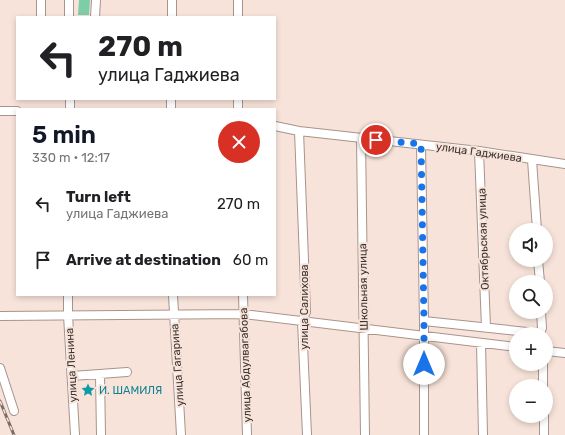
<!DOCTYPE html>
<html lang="en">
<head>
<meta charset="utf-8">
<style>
	:root { --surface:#fff; --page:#f2f2f2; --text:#202124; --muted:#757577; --accent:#111827 }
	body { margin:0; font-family:Rubik,sans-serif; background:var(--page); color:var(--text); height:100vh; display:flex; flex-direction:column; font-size:15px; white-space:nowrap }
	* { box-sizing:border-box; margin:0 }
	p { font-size:13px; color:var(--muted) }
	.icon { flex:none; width:22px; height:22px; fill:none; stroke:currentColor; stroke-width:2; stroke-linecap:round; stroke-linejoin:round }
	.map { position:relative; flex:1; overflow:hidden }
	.sheet { position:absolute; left:16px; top:108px; width:260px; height:188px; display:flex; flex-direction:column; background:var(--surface); border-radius:0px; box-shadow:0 2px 6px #0003 }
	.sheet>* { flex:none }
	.hud { position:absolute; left:16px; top:16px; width:260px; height:84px; border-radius:0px; box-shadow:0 2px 6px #0003; background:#fff; color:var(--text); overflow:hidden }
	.tools { position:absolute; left:509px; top:223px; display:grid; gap:8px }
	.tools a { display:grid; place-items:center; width:44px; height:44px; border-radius:50%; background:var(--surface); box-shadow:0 2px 6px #0003; font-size:20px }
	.pin { position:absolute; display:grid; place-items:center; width:34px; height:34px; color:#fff; margin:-17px; border:2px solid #fff; border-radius:50%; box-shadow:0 1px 4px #0007 }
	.me { position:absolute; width:44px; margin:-22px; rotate:0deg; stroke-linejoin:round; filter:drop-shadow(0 0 3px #0008) }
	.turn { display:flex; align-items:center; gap:14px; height:84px; padding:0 16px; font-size:18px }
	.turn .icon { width:52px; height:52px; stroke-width:2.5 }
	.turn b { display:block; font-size:28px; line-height:34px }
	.round { display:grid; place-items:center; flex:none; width:42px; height:42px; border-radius:21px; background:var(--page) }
	.headline { display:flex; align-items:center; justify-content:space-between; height:68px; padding:0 16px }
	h1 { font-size:24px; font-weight:600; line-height:30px; color:var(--accent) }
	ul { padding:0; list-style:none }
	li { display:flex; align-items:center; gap:12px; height:56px; padding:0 16px }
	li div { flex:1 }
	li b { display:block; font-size:15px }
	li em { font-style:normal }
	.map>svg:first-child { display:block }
</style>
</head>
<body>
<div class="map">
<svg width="565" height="435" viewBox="0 0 565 435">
	<rect width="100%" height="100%" fill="#f7e3d9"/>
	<path fill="#7ecda9" d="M79 0H90L89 15H78Z"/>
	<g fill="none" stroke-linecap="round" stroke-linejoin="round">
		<g stroke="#a8948b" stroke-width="10">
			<path id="minor" d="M238 0V17
				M41 17V0
				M69 17V0
				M95 17 96 0
				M172 17V0
				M70 99V109
				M238 99V109
				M171 109V99
				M0 111H17
				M275 126 299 131 479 151 565 164
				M299 131 306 312 302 321 307 435
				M361 138 365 435
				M421 145 424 321V435
				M479 151 486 327
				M532 160 537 230
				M538 260 540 282
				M68 295V315L75 435
				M173 295 181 435
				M243 295 247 435
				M0 316 243 314 516 347
				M424 321 537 333 541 331 542 328 541 312
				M481 343 483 435
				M546 351 565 353
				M543 364V386
				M0 368 14 411
				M100 375 101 435
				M72 376 127 372
				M544 416V435"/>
		</g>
		<use href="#minor" stroke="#fff" stroke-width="8"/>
		<g stroke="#7a6e68" stroke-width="3">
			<path id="rail" d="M0 401 14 435"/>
		</g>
		<use href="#rail" stroke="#f7e3d9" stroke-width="1.5" stroke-dasharray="4.5" stroke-linecap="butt"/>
	</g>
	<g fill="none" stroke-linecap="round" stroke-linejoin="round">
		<path stroke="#1a73e8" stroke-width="7" stroke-dasharray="0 12.6" d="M376 140 421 144 424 321V364"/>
	</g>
	<defs>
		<g id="sight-bare" transform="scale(1.08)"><path d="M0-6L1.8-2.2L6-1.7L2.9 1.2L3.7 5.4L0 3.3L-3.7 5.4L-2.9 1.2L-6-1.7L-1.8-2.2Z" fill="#0f9aa8" stroke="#f7e3d9" stroke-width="2.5" paint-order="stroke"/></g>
	</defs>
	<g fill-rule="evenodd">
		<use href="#sight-bare" x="88" y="390"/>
	</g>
	<g text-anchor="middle" stroke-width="4" stroke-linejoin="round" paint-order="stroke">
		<g font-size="11" fill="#3b3330" stroke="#f7e3d9">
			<text transform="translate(479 152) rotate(8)" y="4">улица Гаджиева</text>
			<text transform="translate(483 239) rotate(-92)" y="4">Октябрьская улица</text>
			<text transform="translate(363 287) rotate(-91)" y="4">Школьная улица</text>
			<text transform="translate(304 307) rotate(-90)" y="4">улица Салихова</text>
			<text transform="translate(71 365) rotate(-93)" y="4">улица Ленина</text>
			<text transform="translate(177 365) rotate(-94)" y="4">улица Гагарина</text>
			<text transform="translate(245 365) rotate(-92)" y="4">улица Абдулвагабова</text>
		</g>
		<g font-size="11" fill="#0d838f" stroke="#f7e3d9" text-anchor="start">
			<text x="99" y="394">И. ШАМИЛЯ</text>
		</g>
	</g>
</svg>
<div class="tools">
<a><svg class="icon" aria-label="sound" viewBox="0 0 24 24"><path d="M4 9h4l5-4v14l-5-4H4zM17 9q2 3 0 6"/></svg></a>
<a><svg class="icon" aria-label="search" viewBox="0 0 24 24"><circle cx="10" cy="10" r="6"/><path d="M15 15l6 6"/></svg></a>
<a>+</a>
<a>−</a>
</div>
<div class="pin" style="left:376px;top:140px;background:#d93025"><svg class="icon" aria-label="arrive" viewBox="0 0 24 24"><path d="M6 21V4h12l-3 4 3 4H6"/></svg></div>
<svg class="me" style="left:424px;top:364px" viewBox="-20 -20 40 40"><circle r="19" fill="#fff"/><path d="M0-13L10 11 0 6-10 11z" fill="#1a73e8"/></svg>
<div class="hud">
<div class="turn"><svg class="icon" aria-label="left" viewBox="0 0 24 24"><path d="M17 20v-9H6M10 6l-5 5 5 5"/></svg><div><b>270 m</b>улица Гаджиева</div></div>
</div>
<section class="sheet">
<div class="headline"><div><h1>5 min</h1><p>330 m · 12:17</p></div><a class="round" style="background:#d93025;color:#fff"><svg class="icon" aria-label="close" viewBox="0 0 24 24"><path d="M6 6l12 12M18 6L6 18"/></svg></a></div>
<ul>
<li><svg class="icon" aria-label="left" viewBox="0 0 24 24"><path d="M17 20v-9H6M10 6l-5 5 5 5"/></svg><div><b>Turn left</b><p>улица Гаджиева</p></div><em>270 m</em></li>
<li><svg class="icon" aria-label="arrive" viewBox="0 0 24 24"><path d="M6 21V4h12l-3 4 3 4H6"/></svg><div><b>Arrive at destination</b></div><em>60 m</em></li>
</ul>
</section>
</div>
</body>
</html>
